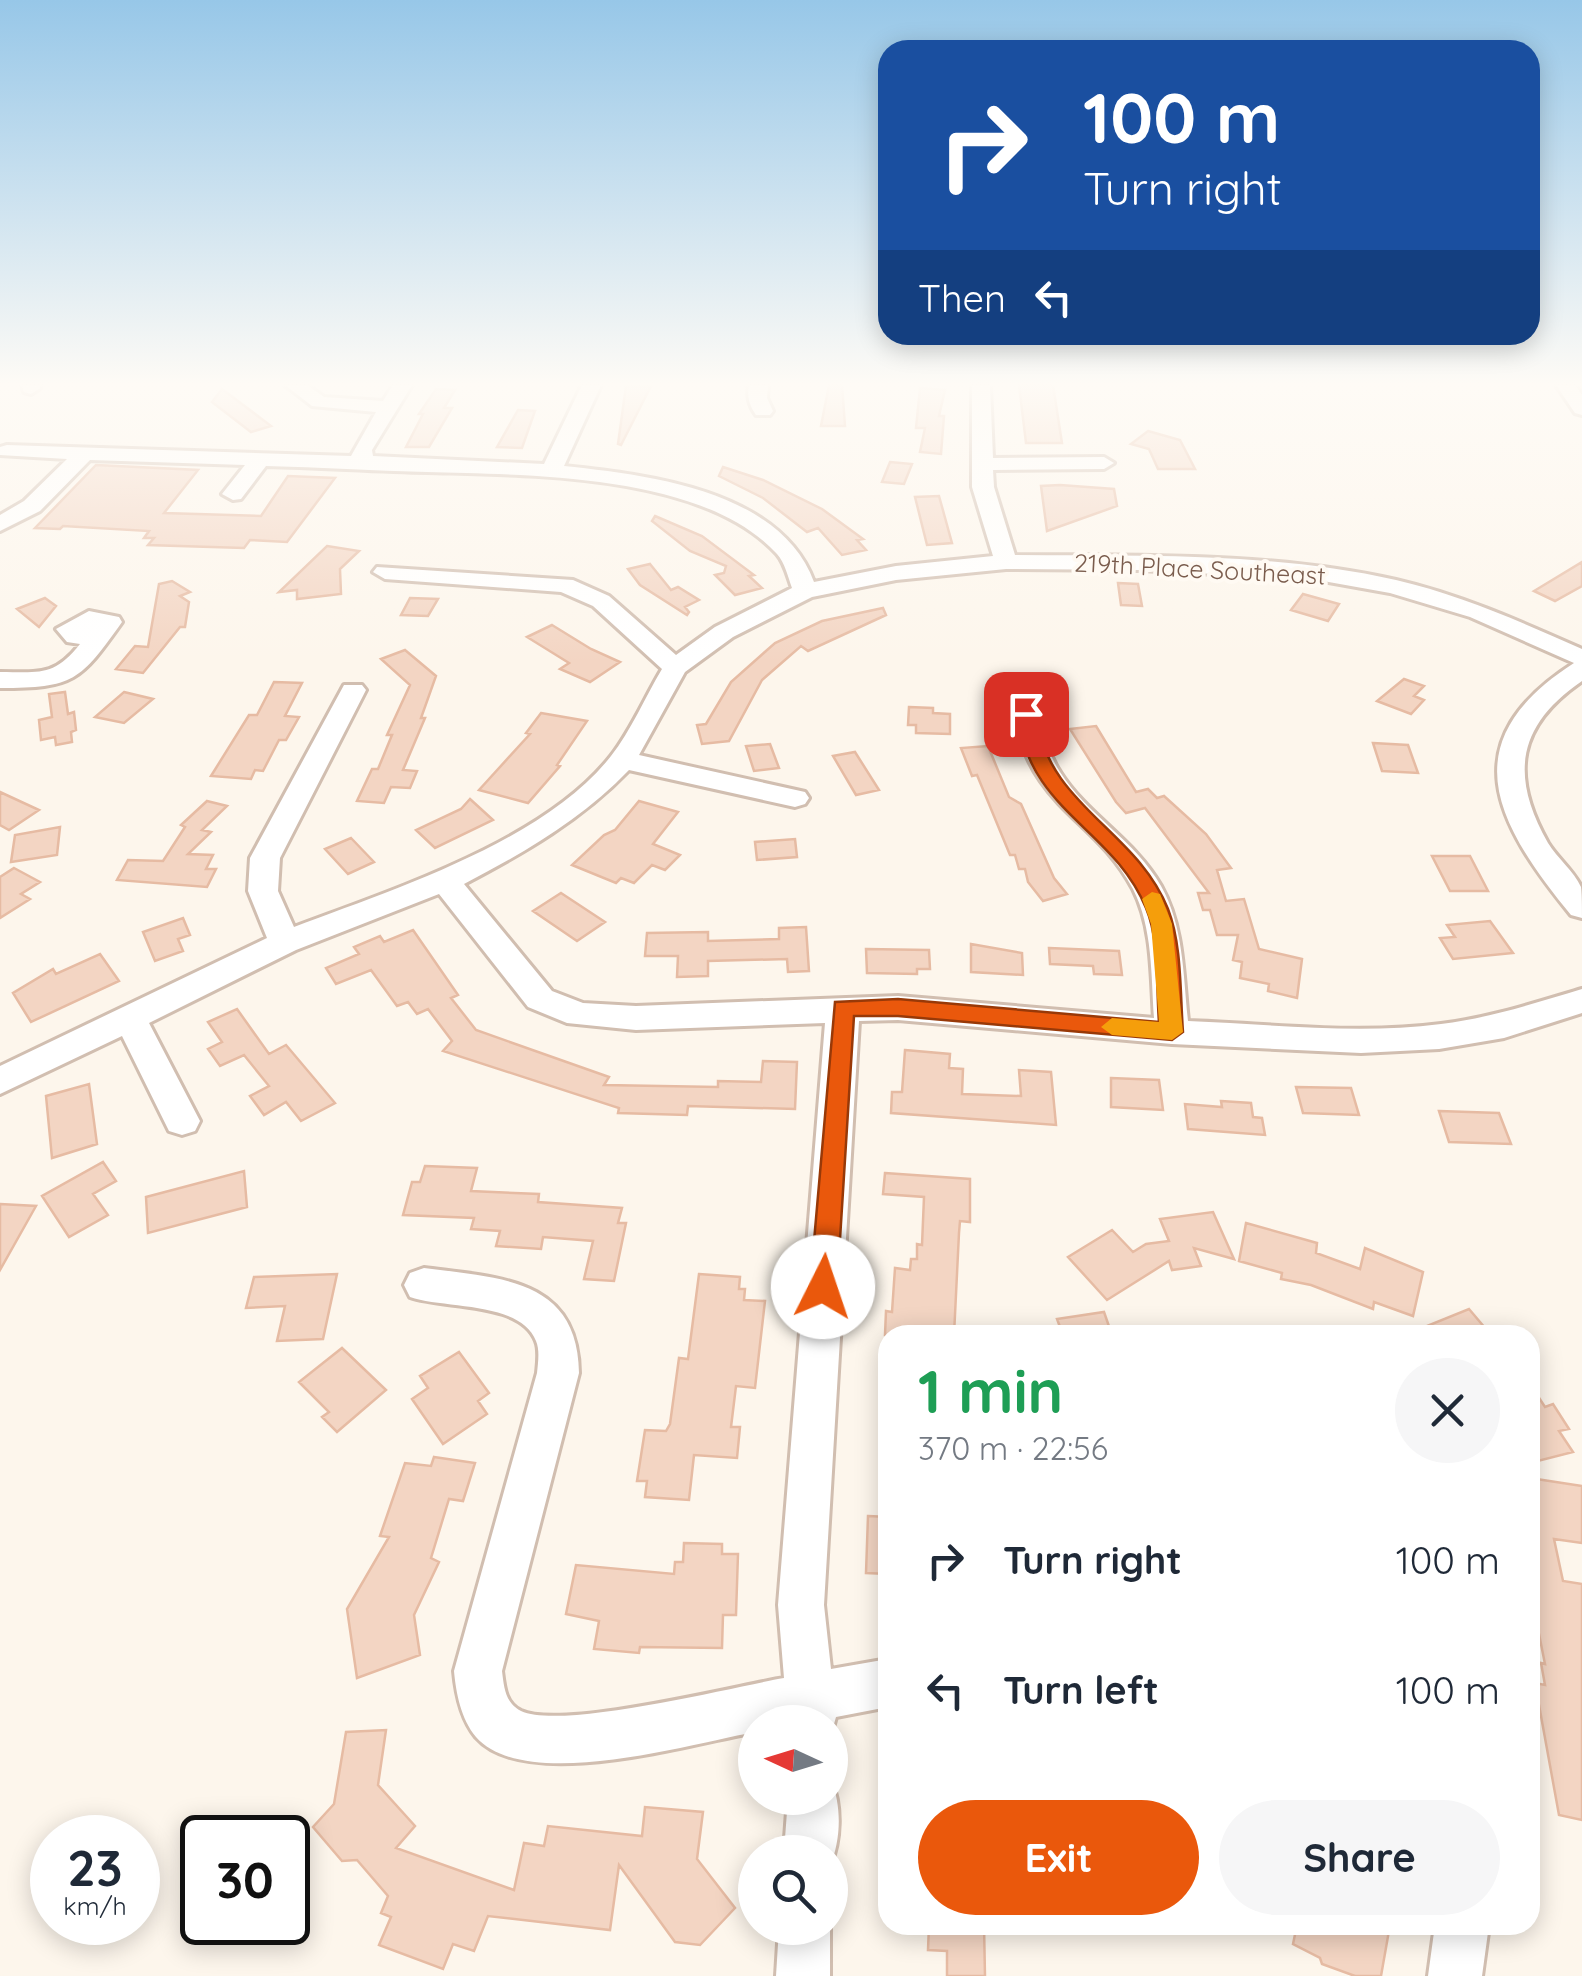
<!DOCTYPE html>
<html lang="en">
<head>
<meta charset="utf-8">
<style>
	:root { --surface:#fff; --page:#f6f6f7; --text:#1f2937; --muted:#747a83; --accent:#ea580c }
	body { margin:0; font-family:Quicksand,sans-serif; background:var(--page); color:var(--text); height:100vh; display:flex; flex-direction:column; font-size:38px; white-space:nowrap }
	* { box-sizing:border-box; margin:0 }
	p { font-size:32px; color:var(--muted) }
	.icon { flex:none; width:55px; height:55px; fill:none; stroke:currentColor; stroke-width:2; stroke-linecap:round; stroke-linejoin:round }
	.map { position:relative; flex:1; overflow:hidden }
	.drawer { position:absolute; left:878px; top:1325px; width:662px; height:610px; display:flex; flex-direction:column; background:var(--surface); border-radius:30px; box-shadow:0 5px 25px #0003 }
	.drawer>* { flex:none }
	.hud { position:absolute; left:878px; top:40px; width:662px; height:305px; border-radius:30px; box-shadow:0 5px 25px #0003; background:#1a4fa0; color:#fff; overflow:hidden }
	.needle { width:65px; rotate:274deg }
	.controls { position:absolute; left:738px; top:1705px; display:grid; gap:20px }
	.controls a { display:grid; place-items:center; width:110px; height:110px; border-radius:50%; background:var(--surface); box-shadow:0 5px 25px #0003; font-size:50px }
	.speed { position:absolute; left:30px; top:1815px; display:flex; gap:20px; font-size:50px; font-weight:700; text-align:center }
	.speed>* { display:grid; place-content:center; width:130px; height:130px; border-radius:50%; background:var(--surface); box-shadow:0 5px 25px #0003; line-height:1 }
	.speed small { font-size:25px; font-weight:400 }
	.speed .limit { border:5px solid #111; border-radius:15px; background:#fff; color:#111 }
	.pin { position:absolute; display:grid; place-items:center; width:85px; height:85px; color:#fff; margin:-42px; border-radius:20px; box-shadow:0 5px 15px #0006 }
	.me { position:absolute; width:110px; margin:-55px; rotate:4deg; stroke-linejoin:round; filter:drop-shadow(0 0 8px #0008) }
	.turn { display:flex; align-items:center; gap:35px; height:210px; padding:0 40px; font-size:45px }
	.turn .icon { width:130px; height:130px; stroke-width:2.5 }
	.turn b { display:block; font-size:70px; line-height:85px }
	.then { display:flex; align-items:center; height:95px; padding:0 40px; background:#0003; gap:20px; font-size:38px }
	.round { display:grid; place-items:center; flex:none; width:105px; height:105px; border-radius:52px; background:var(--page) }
	.summary { display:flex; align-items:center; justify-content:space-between; height:170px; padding:0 40px }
	h1 { font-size:60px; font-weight:700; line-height:75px; color:#1e9e55 }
	.primary-button { display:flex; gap:20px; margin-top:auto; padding:20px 40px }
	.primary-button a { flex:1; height:115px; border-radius:60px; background:var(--accent); color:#fff; font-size:40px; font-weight:700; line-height:115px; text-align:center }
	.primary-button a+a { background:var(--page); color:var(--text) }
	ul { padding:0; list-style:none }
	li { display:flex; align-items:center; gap:30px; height:130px; padding:0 40px }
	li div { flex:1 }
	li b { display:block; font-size:38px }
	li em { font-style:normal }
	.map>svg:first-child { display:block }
</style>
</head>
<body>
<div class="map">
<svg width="1582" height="1976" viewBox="0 0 1582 1976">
	<rect width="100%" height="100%" fill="#fdf6ec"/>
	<path fill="#f3d5c3" stroke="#e6bba3" stroke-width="2.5" d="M829 385H842L845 426H821Z
		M1019 385H1053L1062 443H1026Z
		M626 386H651L621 445 618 444Z
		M920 388 945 390 939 416H944L941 454 920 452 925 428H916Z
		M222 389 271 426 251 432 212 402Z
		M436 389 455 390 444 408H452L429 447H406L423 414H419Z
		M518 410 535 411 522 448 497 447Z
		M1148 431 1180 440 1195 469H1158L1149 449 1131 444Z
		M890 462 912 464 904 484 882 482Z
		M96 465 198 470 164 513 261 516 288 476 335 478 287 542 250 540 244 548 148 545 154 538H144L149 531 63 526 60 529 35 528Z
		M723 467 763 480 822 509 863 539 857 540 866 550 842 555 818 528 807 532 763 498 719 476Z
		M1060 485 1114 489 1117 506 1047 531 1041 486Z
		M939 496 952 543 927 545 915 497Z
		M655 516 702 536 754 575 749 576 762 588 735 595 715 575 724 573 726 566 690 551 652 521Z
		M327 546 359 551 340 569 341 594 297 599V590L279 592Z
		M1582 562V586L1555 601 1534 591Z
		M650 564 671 590 678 587 699 600 685 607 689 612 687 615 640 585 628 569Z
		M172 581 190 592 180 596 189 602 185 627H180L143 673 116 669 135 646 148 647 159 584Z
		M1118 583 1138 584 1142 606 1121 605Z
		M1303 594 1339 604 1328 621 1291 610Z
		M45 598 56 606 39 627 17 609Z
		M410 598 438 599 428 616 401 615Z
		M883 608 886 615 808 651 801 646 762 680 729 741 702 744 697 725 706 724 731 682 775 643 822 621Z
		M552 625 591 649 620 662 590 682 560 669 569 663 527 637Z
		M405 650 436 676 421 718H425L403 770 417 771 410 788 391 787 384 803 357 801 372 769H378L392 735H387L410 685 381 659Z
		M1404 679 1424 686 1414 696 1424 700 1411 714 1377 701Z
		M274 682 302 683 285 716 299 717 286 740H279L263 771 255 770 251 779 211 776 249 715H257Z
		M65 692 68 714 74 712 76 730 71 732 72 742 56 745 55 737 41 740 39 720 52 717 49 694Z
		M124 692 153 699 124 723 95 717Z
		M909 707 933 708V713L950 714V734L916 733V725H908Z
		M541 713 587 721 557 765 560 766 528 803 479 790 530 734 526 733Z
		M1096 726 1136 792 1148 789 1157 798 1164 796 1206 834 1231 868 1217 870 1226 901 1244 899 1259 949 1302 959 1297 998 1268 991 1269 984 1240 978 1242 962 1233 960 1238 935H1217L1210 910H1203L1198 893H1209L1145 808 1126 813 1116 802 1070 729Z
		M1373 743 1408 745 1418 773 1382 771Z
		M770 744 779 768 754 771 746 746Z
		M988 746 1009 797 1021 804 1054 878 1067 894 1043 901 1028 882 1025 869H1019L1015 855H1010L977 775 972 776 961 748Z
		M855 752 879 790 856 795 833 756Z
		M0 792 39 810 9 830 0 825Z
		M470 799 493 820 435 848 416 830 461 809Z
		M207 801 227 806 202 830 211 832 188 854 213 855 206 869H216L207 887 117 880 128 860 163 861 185 827 181 825Z
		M639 801 678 812 653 844 680 855 665 870 652 865 634 883 621 878 616 883 572 865 604 835 615 830Z
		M60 827 57 855 11 862 15 835Z
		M351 838 374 862 348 874 325 849Z
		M795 839 797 857 757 860 755 842Z
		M1432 856H1470L1488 891H1450Z
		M14 868 40 882 21 894 30 899 0 918V877Z
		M561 893 605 922 577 941 533 911Z
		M183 918 190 935 178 939 183 951 155 961 143 932Z
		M1490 921 1513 953 1453 959 1440 938 1455 937 1447 925Z
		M806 927 809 971 788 972 787 959 708 961V976L677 977 678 956H645L647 933 708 932V941L779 939V928Z
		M413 930 458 995 451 998 476 1030 609 1077 604 1085 718 1087V1081L761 1082 763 1061 797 1062 795 1109 688 1106 687 1115 618 1113 619 1108 443 1051 452 1041 428 1009 417 1014 408 1002 397 1006 371 970 336 984 326 968 359 954 354 947 380 936 384 942Z
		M971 944 1022 953 1023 975 971 972Z
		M1049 948 1119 951 1122 975 1094 974 1093 966 1050 964Z
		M866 949 929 950 930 969H917V974L867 973Z
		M100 954 119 981 31 1022 13 993 53 969 56 974Z
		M237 1009 269 1054 286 1045 335 1103 301 1121 286 1102 264 1115 250 1096 269 1086 244 1055 220 1066 208 1049 222 1042 208 1022Z
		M905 1050 950 1054 949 1068 963 1069 962 1094 1021 1096 1019 1070 1051 1072 1056 1125 891 1113 892 1092H902Z
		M1111 1078 1159 1080 1163 1110 1111 1107Z
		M89 1084 97 1144 52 1158 46 1096Z
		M1296 1087 1351 1088 1359 1115 1303 1113Z
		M1221 1101 1251 1103 1253 1117 1262 1118 1265 1135 1188 1129 1185 1104 1222 1107Z
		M1439 1111 1499 1113 1511 1144 1449 1142Z
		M103 1162 116 1181 93 1194 108 1215 69 1237 42 1196Z
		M425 1166 477 1168 471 1191 539 1194 538 1202 622 1208 618 1223H626L614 1281 584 1279 593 1241 543 1237 541 1249 496 1246 500 1231 471 1229 474 1218 403 1215 412 1182H420Z
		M244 1171 247 1207 148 1233 146 1197Z
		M885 1173 970 1179V1222L960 1221 959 1233 954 1335H885L886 1311 892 1312 895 1268 910 1270 911 1259H917V1244L922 1245 924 1197 883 1194Z
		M0 1204 36 1206 0 1270Z
		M1213 1212 1234 1259 1194 1248 1201 1266 1172 1270 1169 1261 1107 1300 1068 1257 1112 1230 1133 1252 1146 1244 1169 1241 1160 1219Z
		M1246 1223 1317 1243 1316 1253 1360 1269 1365 1248 1423 1272 1413 1316 1374 1302 1373 1309 1311 1285 1281 1279 1282 1273 1239 1261Z
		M337 1274 323 1339 277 1341 285 1306 246 1308 254 1277Z
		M699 1274 740 1277 739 1289H745L744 1300 765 1301 755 1388 736 1386 731 1427H740L737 1458 694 1455 689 1500 645 1497 647 1481H637L645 1430 666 1431 670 1424 679 1358 688 1359Z
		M1469 1309 1491 1335H1407V1334Z
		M1104 1312 1112 1335H1063L1057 1319Z
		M342 1348 386 1390 337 1432 322 1417 329 1412 299 1382Z
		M459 1352 489 1393 478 1401 487 1414 443 1444 412 1399 428 1388 420 1376Z
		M1530 1384 1545 1407 1553 1404 1569 1429 1559 1431 1573 1452 1530 1463Z
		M434 1457 475 1463 463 1501 449 1499 431 1558 439 1562 414 1615 420 1655 357 1678 347 1609 389 1537 380 1536 405 1463 431 1466Z
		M1530 1478 1582 1486V1543L1554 1539 1563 1581 1582 1584V1820L1559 1815 1535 1683 1545 1685 1541 1663 1545 1664 1533 1604 1530 1603Z
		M868 1516 888 1517V1574L866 1573Z
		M684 1543 722 1544V1554H738L736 1615H723L722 1648 640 1647 639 1653 594 1649 599 1621 566 1614 576 1565 674 1574 675 1562H683Z
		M386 1730 378 1785 415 1826 396 1848 514 1890 524 1843 544 1846 548 1826 642 1836 645 1807 703 1812 697 1859 735 1908 700 1945 675 1942 619 1865 610 1930 488 1916 474 1951 453 1944 443 1969 379 1945 391 1917 381 1913 388 1896 357 1860 342 1861 313 1827 334 1804 346 1732Z
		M929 1925H984L985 1976H947V1951L928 1950Z
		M1297 1925H1390L1381 1976H1355L1322 1964 1320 1958 1293 1944Z"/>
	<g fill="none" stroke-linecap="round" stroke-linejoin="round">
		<g stroke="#d1beb0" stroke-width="6">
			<path id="minor" d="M22 385H40V388L31 394 24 392Z
				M285 385H307L324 397 383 401 393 385H412L372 450 373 456 544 464 582 385H601L564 466C648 475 780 490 814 582L896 566 993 556 972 487V385H990L993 458 1104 457 1114 463 1104 469 993 470 994 487 1015 555C1141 556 1272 552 1396 580 1461 595 1521 622 1582 649V681C1518 725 1509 774 1548 843 1557 858 1574 871 1581 887 1582 895 1582 909 1582 918L1571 915C1495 822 1451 742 1574 663L1470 617 1390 593 1312 579 1140 570 1006 569 896 580 812 597 733 637 685 672 639 755 805 792 809 798 805 804 795 807 629 770C581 820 525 852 464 884L552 991 583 1003 636 1006 898 996 1154 1018C1151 976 1153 928 1133 889 1094 816 1034 812 1013 714L1026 706 1039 714C1044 734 1048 754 1060 772 1087 815 1135 840 1161 886 1184 927 1183 975 1188 1021 1271 1024 1357 1035 1441 1024 1490 1018 1535 1003 1582 989V1013L1504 1038 1439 1049 1361 1053 1172 1044 898 1020 859 1021 824 1605 831 1669 888 1659V1707L836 1717 830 1738V1722H755V1732C690 1744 525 1793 476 1737 461 1719 456 1693 454 1671L537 1373C538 1363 540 1350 536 1341 521 1301 444 1309 410 1297L404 1285 410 1273 424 1268C499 1278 578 1278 579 1373L502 1671C504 1687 505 1703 521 1711 562 1730 733 1687 784 1678L778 1605 825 1023 636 1030 567 1023 528 1007 439 894 296 950 149 1023 200 1121 195 1131 182 1135 169 1131 122 1036 0 1094V1066L267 938 248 891 250 858 344 685H362L366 690 280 858 278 891 294 927C392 890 545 841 611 756 631 731 645 697 662 669L593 606 561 592 385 579 373 572 377 567 573 580 609 596 676 655 715 627 792 588C788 577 785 563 777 554 703 473 528 475 427 472 373 471 320 467 266 466L241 499 233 500 222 494 245 465 90 460 40 511 0 531V515L24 501 67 459 0 455V447L7 445 351 456 376 412 312 406Z
				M749 385H768L767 398 773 411 770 415H756C749 405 747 397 749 385Z
				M1556 385H1575L1582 395V415L1575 413Z
				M89 611 119 617 122 622C80 681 74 688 0 688V672C39 672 54 677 80 644L67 642 56 629Z
				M831 1780C842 1806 841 1840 830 1866V1852H784L788 1798H830Z
				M830 1921V1976H776L779 1928H830Z
				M1435 1925H1489L1482 1976H1428Z"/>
		</g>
		<use href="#minor" fill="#fff" fill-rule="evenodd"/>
	</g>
	<linearGradient id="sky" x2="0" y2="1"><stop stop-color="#97c7e8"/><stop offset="0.58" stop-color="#fefbf6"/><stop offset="1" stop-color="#fefbf6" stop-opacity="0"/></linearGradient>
	<rect width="1582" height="662" fill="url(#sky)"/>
	<path fill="#ea580c" stroke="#983908" stroke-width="2.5" d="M1026 708 1035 714C1049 808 1135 828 1168 909 1182 945 1180 993 1183 1032L1172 1040 898 1016H854L837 1287 833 1295 823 1299 814 1295 810 1287 835 1002 898 999 1159 1022C1156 987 1160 941 1146 908 1113 828 1029 812 1017 714Z"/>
	<path fill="#f59e0b" d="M1152 892 1160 894 1172 924 1183 1032 1172 1040 1112 1035 1101 1027 1112 1018 1159 1022 1151 924 1142 899Z"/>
	<g text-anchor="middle" stroke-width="8" stroke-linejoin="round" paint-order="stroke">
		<g font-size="25" fill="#7a5c4d" stroke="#fffaf3">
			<text transform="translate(1200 569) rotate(3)" y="9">219th Place Southeast</text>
		</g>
	</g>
</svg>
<div class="controls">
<a><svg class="needle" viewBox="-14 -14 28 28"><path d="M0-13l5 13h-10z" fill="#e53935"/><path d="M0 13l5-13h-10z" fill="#747a83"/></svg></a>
<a><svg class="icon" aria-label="search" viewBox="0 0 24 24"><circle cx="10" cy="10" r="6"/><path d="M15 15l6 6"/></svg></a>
</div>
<div class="speed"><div>23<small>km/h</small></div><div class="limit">30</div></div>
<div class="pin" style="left:1026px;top:714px;background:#d93025"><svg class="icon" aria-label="arrive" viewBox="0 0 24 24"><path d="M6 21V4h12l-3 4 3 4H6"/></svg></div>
<svg class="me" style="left:823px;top:1287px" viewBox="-20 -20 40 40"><circle r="19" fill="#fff"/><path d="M0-13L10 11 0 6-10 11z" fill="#ea580c"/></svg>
<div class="hud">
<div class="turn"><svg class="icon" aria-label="right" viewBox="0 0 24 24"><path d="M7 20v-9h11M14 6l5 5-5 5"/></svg><div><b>100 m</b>Turn right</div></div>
<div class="then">Then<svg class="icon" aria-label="left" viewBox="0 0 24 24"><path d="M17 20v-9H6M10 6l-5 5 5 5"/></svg></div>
</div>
<section class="drawer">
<div class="summary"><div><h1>1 min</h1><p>370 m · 22:56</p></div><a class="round"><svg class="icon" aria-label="close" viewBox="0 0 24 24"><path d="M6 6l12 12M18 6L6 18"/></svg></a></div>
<ul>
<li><svg class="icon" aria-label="right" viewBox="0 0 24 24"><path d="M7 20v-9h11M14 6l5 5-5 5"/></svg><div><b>Turn right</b></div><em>100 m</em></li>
<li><svg class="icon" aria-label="left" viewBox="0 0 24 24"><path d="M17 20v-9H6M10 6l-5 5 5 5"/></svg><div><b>Turn left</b></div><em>100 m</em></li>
</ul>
<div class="primary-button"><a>Exit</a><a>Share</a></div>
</section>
</div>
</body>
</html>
